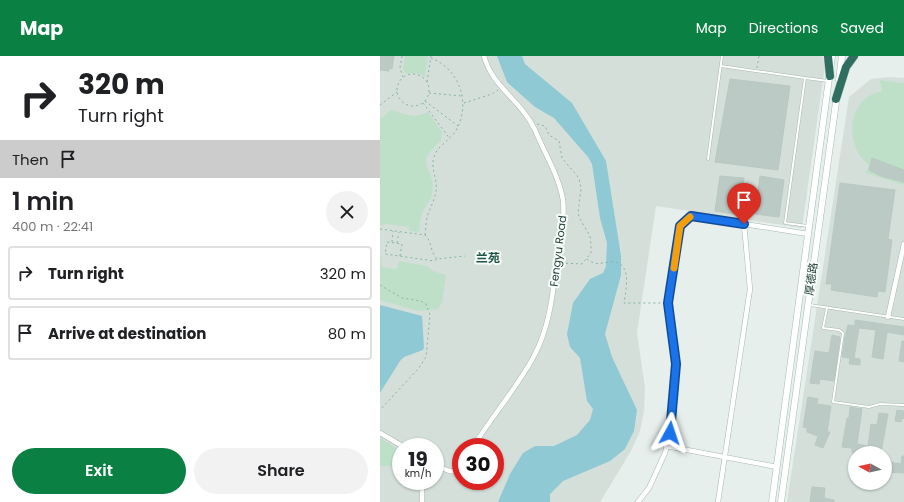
<!DOCTYPE html>
<html lang="en">
<head>
<meta charset="utf-8">
<style>
	:root { --surface:#fff; --page:#f2f2f2; --text:#202124; --muted:#757577; --line:#e0e0e0; --accent:#0b8043 }
	body { margin:0; font-family:Poppins,"Noto Sans SC",sans-serif; background:var(--page); color:var(--text); height:100vh; display:flex; flex-direction:column; font-size:15px; white-space:nowrap }
	* { box-sizing:border-box; margin:0 }
	p { font-size:13px; color:var(--muted) }
	.icon { flex:none; width:22px; height:22px; fill:none; stroke:currentColor; stroke-width:2; stroke-linecap:round; stroke-linejoin:round }
	.map { position:relative; flex:1; overflow:hidden }
	.details { display:flex; flex-direction:column; background:var(--surface); width:380px }
	.details>* { flex:none }
	.top-card { background:#fff; color:var(--text); overflow:hidden }
	.needle { width:26px; rotate:278deg }
	.tools { position:absolute; left:468px; top:390px; display:grid; gap:8px }
	.tools a { display:grid; place-items:center; width:44px; height:44px; border-radius:50%; background:var(--surface); box-shadow:0 1px 3px #0004; font-size:20px }
	.speed { position:absolute; left:12px; top:382px; display:flex; gap:8px; font-size:20px; font-weight:700; text-align:center }
	.speed>* { display:grid; place-content:center; width:52px; height:52px; border-radius:50%; background:var(--surface); box-shadow:0 1px 3px #0004; line-height:1 }
	.speed small { font-size:10px; font-weight:400 }
	.speed .limit { border:6px solid #d22; background:#fff; color:#111 }
	.pin { position:absolute; display:grid; place-items:center; width:34px; height:34px; color:#fff; margin:-41px -17px; border-radius:50% 50% 50% 0; rotate:-45deg; box-shadow:0 0 4px #0007 }
	.pin .icon { rotate:45deg }
	.me { position:absolute; width:44px; margin:-22px; rotate:5deg; stroke-linejoin:round; filter:drop-shadow(0 0 3px #0008) }
	.turn { display:flex; align-items:center; gap:14px; height:84px; padding:0 12px; font-size:18px }
	.turn .icon { width:52px; height:52px; stroke-width:2.5 }
	.turn b { display:block; font-size:28px; line-height:34px }
	.then { display:flex; align-items:center; height:38px; padding:0 12px; background:#0003; gap:8px; font-size:15px }
	.round { display:grid; place-items:center; flex:none; width:42px; height:42px; border-radius:21px; background:var(--page) }
	.summary { display:flex; align-items:center; justify-content:space-between; height:68px; padding:0 12px }
	h1 { font-size:24px; font-weight:600; line-height:30px }
	.primary-button { display:flex; gap:8px; margin-top:auto; padding:8px 12px }
	.primary-button a { flex:1; height:46px; border-radius:24px; background:var(--accent); color:#fff; font-size:16px; font-weight:600; line-height:46px; text-align:center }
	.primary-button a+a { background:var(--page); color:var(--text) }
	ul { padding:0; list-style:none }
	li { display:flex; align-items:center; gap:12px; height:54px; margin:0 8px 6px; padding:0 4px; border:2px solid var(--line); border-radius:4px }
	li div { flex:1 }
	li b { display:block; font-size:15px }
	li em { font-style:normal }
	header { display:flex; align-items:center; gap:24px; box-sizing:border-box; height:56px; padding:0 20px; background:var(--accent); color:#fff }
	header strong { font-size:19px }
	nav { display:flex; gap:22px; margin-inline-start:auto; font-size:14px }
	main { display:flex; flex:1; min-height:0 }
	.map>svg:first-child { display:block }
</style>
</head>
<body>
<header>
<strong>Map</strong>
<nav><a>Map</a><a>Directions</a><a>Saved</a></nav>
</header>
<main>
<section class="details">
<div class="top-card">
<div class="turn"><svg class="icon" aria-label="right" viewBox="0 0 24 24"><path d="M7 20v-9h11M14 6l5 5-5 5"/></svg><div><b>320 m</b>Turn right</div></div>
<div class="then">Then<svg class="icon" aria-label="arrive" viewBox="0 0 24 24"><path d="M6 21V4h12l-3 4 3 4H6"/></svg></div>
</div>
<div class="summary"><div><h1>1 min</h1><p>400 m · 22:41</p></div><a class="round"><svg class="icon" aria-label="close" viewBox="0 0 24 24"><path d="M6 6l12 12M18 6L6 18"/></svg></a></div>
<ul>
<li><svg class="icon" aria-label="right" viewBox="0 0 24 24"><path d="M7 20v-9h11M14 6l5 5-5 5"/></svg><div><b>Turn right</b></div><em>320 m</em></li>
<li><svg class="icon" aria-label="arrive" viewBox="0 0 24 24"><path d="M6 21V4h12l-3 4 3 4H6"/></svg><div><b>Arrive at destination</b></div><em>80 m</em></li>
</ul>
<div class="primary-button"><a>Exit</a><a>Share</a></div>
</section>
<div class="map">
<svg width="524" height="446" viewBox="0 0 524 446">
	<rect width="100%" height="100%" fill="#e6efeb"/>
	<path fill="#d4dfda" fill-rule="evenodd" d="M0 0H442L445 10 422 172 276 150 257 277 265 332 264 355 260 375 251 395 220 446H0ZM21 391H55V425H21ZM81 391H115V425H81Z
		M509 21 524 22V446H407L469 41 491 23ZM475 397H505V427H475Z"/>
	<path fill="#bfe0c8" d="M25 0H48L45 20 37 17 26 18 23 13Z
		M500 24 524 27V129L486 117 489 109C463 89 467 42 502 35Z
		M11 54C25 57 33 64 48 56L62 76 61 85C30 110 58 111 52 138 51 145 45 150 42 157 40 163 40 170 39 176L29 175V171L7 168 0 170V63Z
		M0 199 2 202 1 211 17 213 19 205 47 210 53 215 66 219 62 247 58 253 38 255 0 244Z
		M0 382 21 395V411L0 410Z"/>
	<path fill="#8ec9d4" d="M117 0H142L145 8 192 47 226 105 241 200V219L225 278 232 301 257 354 254 375 245 393 230 405 183 425 170 438V446H118L130 418 143 397 155 390H174L197 379 210 364 213 353 207 345 200 302 190 291 187 278 193 247 210 223 223 217 226 210 227 187 220 162 212 108 208 101 174 62 155 51 127 26Z
		M0 249 42 260 44 291 43 294 24 301 20 305 0 337Z"/>
	<path fill="#bbcac4" stroke="#b8c9c2" d="M0 0H14L12 13 9 12V15L0 14Z
		M350 23 410 30 398 114 335 106Z
		M492 102 524 114V126L501 120 489 114Z
		M340 120 364 122 359 159 335 155Z
		M380 120 404 124 399 161 375 158Z
		M460 127 515 134 508 183 512 184 505 236 498 235 497 241 451 234 452 228H446Z
		M475 264 524 271V279L507 276 503 303 492 301 496 274 479 272 474 302 480 303V309L469 308 470 302 462 301 465 281 468 269 475 270Z
		M452 279 460 281 454 325 440 323 439 328 430 327 435 295 449 297Z
		M522 285H524V306L519 305Z
		M428 341 438 343 437 348 451 350 447 376H450L443 392 435 389 438 380 427 376V372L423 371Z
		M470 351 482 353 477 388 488 390 491 368 497 369 499 357 508 358 501 397H472V392L462 391 467 362H469Z
		M517 354 524 355V363L522 362 521 366 515 365Z
		M522 400H524V417L508 416 509 406 521 408Z
		M432 431 445 432 444 442 454 444V446H430Z"/>
	<g fill="none" stroke-linecap="round" stroke-linejoin="round">
		<g stroke="#a8b8b2" stroke-width="3">
			<path id="lane" d="M341 10 425 22 405 167 428 170
				M425 22 448 25
				M328 103 342 0
				M430 249 524 263
				M447 252 443 272 459 274 463 277 453 346 489 351 500 348 524 349"/>
		</g>
		<g stroke="#a8b8b2" stroke-width="5.5">
			<path id="street" d="M364 168 428 178
				M508 261 524 188
				M0 377 24 391
				M286 390 397 411
				M93 391C112 360 137 332 154 300 171 268 173 233 178 198 181 180 185 162 183 144 179 120 164 96 155 74 142 45 112 31 104 0
				M55 408C64 413 74 420 81 411
				M42 425V446
				M258 446 269 432 285 397 290 377 296 308 288 247 300 170 311 160 364 168 370 233 338 446"/>
		</g>
		<g stroke="#a4bbb3" stroke-width="7">
			<path id="secondary" d="M459 24 462 0
				M392 446 452 0
				M401 446 457 39"/>
		</g>
		<g stroke="#c2cac8" stroke-width="9">
			<path id="highway" d="M448 0 450 20
				M456 43 466 11 474 0"/>
		</g>
		<path stroke="#86b3a5" stroke-width="1" stroke-dasharray="2 3" stroke-linecap="butt" d="M22 0 20 12 23 21
			M377 12 379 0
			M17 34a16 16 0 1 1 32 0a16 16 0 1 1-32 0Z
			M47 26 51 0
			M49 37 82 40
			M45 45 78 70
			M43 47 70 83
			M84 47 112 38 118 34
			M0 49 17 36
			M157 68 165 70 169 79 179 85 182 102 199 122 201 133 198 157 200 163 210 180 211 190V197L202 208 182 207
			M0 173 45 179C52 185 50 196 57 203L85 200
			M45 179C46 172 46 164 48 158 51 150 55 143 56 135 58 123 50 112 54 101 57 90 69 85 75 76 92 49 80 13 51 2
			M12 186 13 175
			M17 187 19 176
			M20 200 22 188 7 186 5 198 54 205 57 203
			M207 203C216 210 219 207 230 206 253 204 246 234 244 247H283
			M0 229 22 242 41 245 46 248 50 259 46 301 39 312 0 354"/>
		<use href="#lane" stroke="#fff" stroke-width="2"/>
		<use href="#street" stroke="#fff" stroke-width="4.5"/>
		<use href="#secondary" stroke="#fff" stroke-width="6"/>
		<use href="#highway" stroke="#2f6f62" stroke-width="8"/>
	</g>
	<g fill="none" stroke-linecap="round" stroke-linejoin="round">
		<g stroke="#114b97" stroke-width="10">
			<path id="route" d="M290 377 296 308 288 247 300 170 311 160 364 168"/>
		</g>
		<use href="#route" stroke="#1a73e8" stroke-width="7"/>
		<path stroke="#f59e0b" stroke-width="7" d="M294 212 300 170 310 161"/>
	</g>
	<g text-anchor="middle" stroke-width="4" stroke-linejoin="round" paint-order="stroke">
		<g font-size="11" fill="#24423a" stroke="#f7fbf9">
			<text transform="translate(178 195) rotate(-83)" y="4">Fengyu Road</text>
			<text transform="translate(431 223) rotate(-82)" y="4">厚德路</text>
		</g>
		<g font-size="12" font-weight="bold" fill="#1f5548" stroke="#f7fbf9">
			<text x="108" y="206">兰苑</text>
		</g>
	</g>
</svg>
<div class="tools">
<a><svg class="needle" viewBox="-14 -14 28 28"><path d="M0-13l5 13h-10z" fill="#e53935"/><path d="M0 13l5-13h-10z" fill="#757577"/></svg></a>
</div>
<div class="speed"><div>19<small>km/h</small></div><div class="limit">30</div></div>
<div class="pin" style="left:364px;top:168px;background:#d93025"><svg class="icon" aria-label="arrive" viewBox="0 0 24 24"><path d="M6 21V4h12l-3 4 3 4H6"/></svg></div>
<svg class="me" style="left:290px;top:377px" viewBox="-20 -20 40 40"><path d="M0-17L14 15 0 8-14 15z" fill="#1a73e8" stroke="#fff" stroke-width="4"/></svg>
</div>
</main>
</body>
</html>
